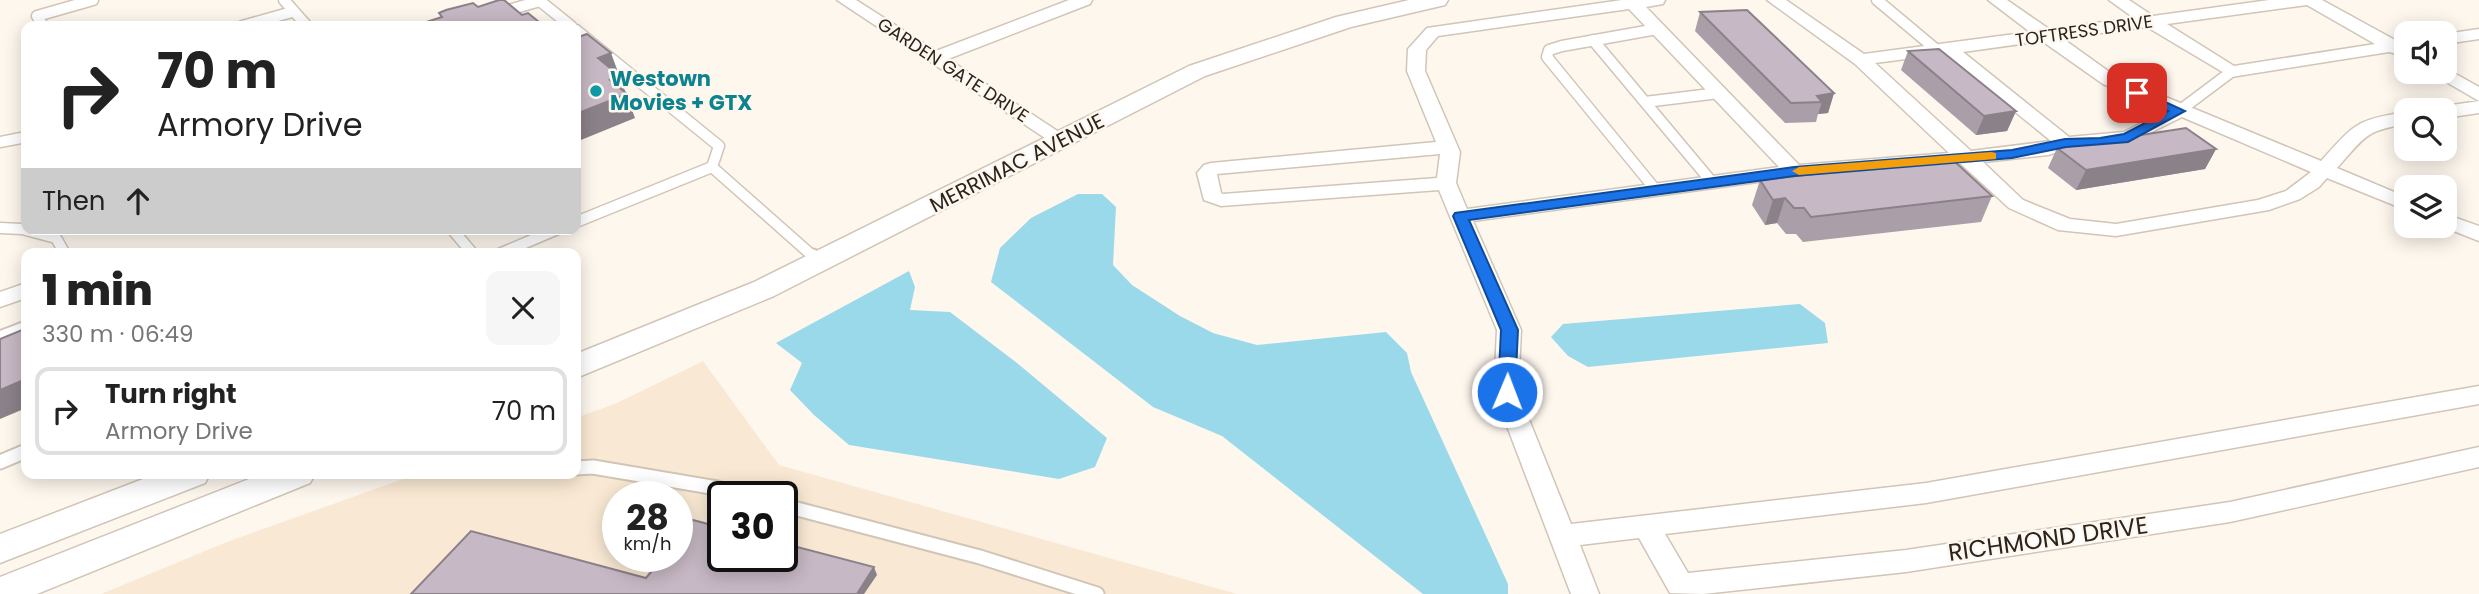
<!DOCTYPE html>
<html lang="en">
<head>
<meta charset="utf-8">
<style>
	:root { --surface:#fff; --page:#f6f6f6; --text:#222; --muted:#767676; --line:#e0e0e0 }
	body { margin:0; font-family:Poppins,sans-serif; background:var(--page); color:var(--text); height:100vh; display:flex; flex-direction:column; font-size:26px; white-space:nowrap }
	* { box-sizing:border-box; margin:0 }
	p { font-size:23px; color:var(--muted) }
	.icon { flex:none; width:38px; height:38px; fill:none; stroke:currentColor; stroke-width:2; stroke-linecap:round; stroke-linejoin:round }
	.map { position:relative; flex:1; overflow:hidden }
	.drawer { position:absolute; left:21px; top:248px; width:560px; height:231px; display:flex; flex-direction:column; background:var(--surface); border-radius:14px; box-shadow:0 4px 18px #0003 }
	.drawer>* { flex:none }
	.hud { position:absolute; left:21px; top:21px; width:560px; height:214px; border-radius:14px; box-shadow:0 4px 18px #0003; background:#fff; color:var(--text); overflow:hidden }
	.controls { position:absolute; left:2394px; top:21px; display:grid; gap:14px }
	.controls a { display:grid; place-items:center; width:63px; height:63px; border-radius:14px; background:var(--surface); box-shadow:0 4px 18px #0003; font-size:35px }
	.speed { position:absolute; left:602px; top:481px; display:flex; gap:14px; font-size:35px; font-weight:700; text-align:center }
	.speed>* { display:grid; place-content:center; width:91px; height:91px; border-radius:50%; background:var(--surface); box-shadow:0 4px 18px #0003; line-height:1 }
	.speed small { font-size:18px; font-weight:400 }
	.speed .limit { border:4px solid #111; border-radius:10px; background:#fff; color:#111 }
	.pin { position:absolute; display:grid; place-items:center; width:60px; height:60px; color:#fff; margin:-30px; border-radius:14px; box-shadow:0 4px 10px #0006 }
	.me { position:absolute; width:77px; margin:-38px; rotate:1deg; stroke-linejoin:round; filter:drop-shadow(0 0 5px #0008) }
	.turn { display:flex; align-items:center; gap:24px; height:147px; padding:0 21px; font-size:32px }
	.turn .icon { width:91px; height:91px; stroke-width:2.5 }
	.turn b { display:block; font-size:49px; line-height:60px }
	.then { display:flex; align-items:center; height:66px; padding:0 21px; background:#0003; gap:14px; font-size:26px }
	.round { display:grid; place-items:center; flex:none; width:74px; height:74px; border-radius:14px; background:var(--page) }
	.headline { display:flex; align-items:center; justify-content:space-between; height:119px; padding:0 21px }
	h1 { font-size:42px; font-weight:800; line-height:52px }
	ul { padding:0; list-style:none }
	li { display:flex; align-items:center; gap:21px; height:88px; margin:0 14px 10px; padding:0 7px; border:4px solid var(--line); border-radius:14px }
	li div { flex:1 }
	li b { display:block; font-size:26px }
	li em { font-style:normal }
	.map>svg:first-child { display:block }
</style>
</head>
<body>
<div class="map">
<svg width="2479" height="594" viewBox="0 0 2479 594">
	<rect width="100%" height="100%" fill="#fef7ee"/>
	<path fill="#f9e9d4" fill-rule="evenodd" d="M703 361 779 465 1237 594H101L227 542 417 474H576V418L617 403ZM618 497H677V556H618ZM723 497H782V556H723Z"/>
	<path fill="#9ad9e9" d="M1078 194H1102L1116 207 1113 265 1132 285 1180 316 1213 333 1257 345 1386 332 1407 353 1411 372 1508 584V594H1423L1222 436 1153 407 991 282 1000 248 1031 218Z
		M909 271 915 287 910 310 950 312 1017 363 1107 438 1095 467 1059 479 849 445 814 415 790 390 802 363 776 343Z
		M1800 304 1825 323 1828 343 1588 367 1568 356 1551 337 1563 324Z"/>
	<g fill="none" stroke-linecap="round" stroke-linejoin="round">
		<g stroke="#d0c5b7" stroke-width="13">
			<path id="service-far1" d="M284 0 307 26
				M1877 0 1938 51
				M498 13 540 1 571 26
				M43 26 37 16 93 0
				M242 26 292 12
				M576 30 719 146 712 167 815 258
				M1593 40 1711 181
				M1645 102 1719 93
				M2179 111 2231 72
				M0 142 26 137
				M1655 189 1547 57 1549 50 1562 46 1657 29
				M576 222 712 167
				M0 228 22 229 56 238 65 254
				M452 229 473 254
				M499 254 558 229"/>
		</g>
		<g stroke="#d0c5b7" stroke-width="17">
			<path id="service" d="M813 256 819 262
				M0 338 26 328
				M0 462 26 451
				M576 468 593 467 717 488 750 497
				M782 505 980 557 1097 594"/>
		</g>
		<g stroke="#d0c5b7" stroke-width="3">
			<path id="minor" d="M837 0H856L936 51 1069 0H1092L1090 4 948 59 1071 140 1061 146 1054 144Z
				M1622 0H1665L1663 4 1646 7 1799 165 1949 153 1855 64 1767 0H1786L1864 54 2030 32 1988 0H2007L2049 29 2134 18 2109 0H2129L2153 16 2269 0H2322L2395 40 2406 39V49L2397 54 2389 52 2231 77 2147 27 2062 38 2115 76 2321 161C2355 124 2355 120 2406 112V124C2364 131 2365 137 2337 168L2406 197V210L2327 178 2319 187 2300 199 2269 210 2116 236 2058 230 2009 208 1961 164 1794 177 1473 221 1521 330 1518 392 1571 524 1926 483 2479 386V404L1926 503 1665 534 1688 573 1906 550 2230 502 2479 447V467L2230 522 1906 572 1703 594 1670 593 1639 538 1580 545 1599 594H1571L1494 392 1497 330 1439 190 1221 206 1204 200 1197 173 1204 165 1211 163 1436 142 1407 71 1408 49 1427 28ZM2307 5 2375 44 2234 66 2167 24ZM1629 9 1779 167 1467 209 1456 183 1460 152 1425 71 1426 50 1438 36ZM2042 41 2103 84 2166 110 2124 132 2069 137 1963 52ZM1944 54 2051 141 1971 151 1875 63ZM2182 117 2311 172 2286 191 2258 200 2116 224 2070 219 2023 200 1983 162 2048 155 2068 149 2128 144ZM1440 154 1437 178 1223 194 1221 193 1217 174Z
				M2479 29V39L2445 44V34Z
				M2445 68 2479 87V101L2429 72H2445Z
				M2479 101V113L2445 118V110H2437L2445 106Z
				M2445 214 2479 226V241L2441 226H2445Z
				M26 283V298L0 307V292Z"/>
		</g>
		<g stroke="#d0c5b7" stroke-width="3">
			<path id="tertiary" d="M1409 0H1448L1445 5 1351 27 1205 76 774 296 576 378V354L754 282 1189 66 1336 17Z
				M156 474H210L205 483 0 563V534Z
				M262 474H315L310 483 37 594H0V577Z"/>
		</g>
		<use href="#service-far1" stroke="#fff" stroke-width="10"/>
		<use href="#service" stroke="#fff" stroke-width="13"/>
		<use href="#minor" fill="#fff" fill-rule="evenodd"/>
		<use href="#tertiary" fill="#fff" fill-rule="evenodd"/>
	</g>
	<path fill="#aa9ea9" d="M1700 12 1834 93 1828 113 1818 114 1816 122 1785 123 1695 31Z
		M1908 51 2016 111 2007 131 1976 135 1901 70Z
		M2057 148 2216 149 2205 169 2076 190 2048 168Z
		M1760 180 1992 196 1981 222 1803 242 1796 234H1786L1777 223 1765 225 1752 205Z"/>
	<path fill="#8b8189" d="M611 53 635 118 576 142V114L598 58Z
		M1834 93 1828 113 1818 114 1822 102 1817 96Z
		M2016 111 2007 131 1976 135 1984 116Z
		M2216 149 2205 169 2076 190 2086 170Z
		M1785 198 1777 223 1765 225 1773 200Z
		M26 379V408L0 419V390Z
		M874 567 877 575 864 594H857Z"/>
	<path fill="#c6b8c4" stroke="#8b8189" stroke-width="2" d="M499 0H504L522 15 528 13 544 26 554 22 559 26H414L442 17 439 13 446 10 473 3 478 7Z
		M1747 10 1834 93 1817 96 1822 102 1791 103 1700 12Z
		M587 34 611 53 598 58 620 76 610 80 627 94 576 114V38Z
		M1939 49 2016 111 1984 116 1908 51Z
		M2186 128 2216 149 2086 170 2057 148Z
		M1952 159 1992 196 1811 217 1804 208H1794L1785 198 1773 200 1760 180Z
		M22 330 26 340V379L0 390V339Z
		M693 520 723 528V556H782V543L874 567 857 594H411L471 531 646 578 664 556H677V539Z"/>
	<path fill="#1a73e8" stroke="#114b97" stroke-width="2" d="M2137 89 2185 111 2128 142 2066 147 2012 158 1794 176 1469 220 1518 330 1515 392 1507 398 1498 392 1501 330 1453 216 1455 213 1794 167 2012 150 2065 139 2100 138 2124 134 2168 111 2133 96 2131 93Z"/>
	<path fill="#f59e0b" d="M1991 152 1996 153V159L1799 175 1792 171 1799 167Z"/>
	<circle fill="#0f9aa8" stroke="#fef7ee" stroke-width="2.5" cx="596" cy="91" r="7"/>
	<g text-anchor="middle" stroke-width="5" stroke-linejoin="round" paint-order="stroke">
		<g font-size="18" fill="#29241f" stroke="#fef7ee">
			<text transform="translate(2084 31) rotate(-8)" y="6">TOFTRESS DRIVE</text>
			<text transform="translate(953 70) rotate(33)" y="6">GARDEN GATE DRIVE</text>
		</g>
		<g font-size="21" font-weight="bold" fill="#0d838f" stroke="#fef7ee" text-anchor="start">
			<text x="610" y="86">Westown<tspan x="610" dy="24">Movies + GTX</tspan></text>
		</g>
		<g font-size="21" fill="#29241f" stroke="#fef7ee">
			<text transform="translate(1017 163) rotate(-27)" y="7">MERRIMAC AVENUE</text>
		</g>
		<g font-size="24" fill="#29241f" stroke="#fef7ee">
			<text transform="translate(2048 539) rotate(-8)" y="8">RICHMOND DRIVE</text>
		</g>
	</g>
</svg>
<div class="controls">
<a><svg class="icon" aria-label="sound" viewBox="0 0 24 24"><path d="M4 9h4l5-4v14l-5-4H4zM17 9q2 3 0 6"/></svg></a>
<a><svg class="icon" aria-label="search" viewBox="0 0 24 24"><circle cx="10" cy="10" r="6"/><path d="M15 15l6 6"/></svg></a>
<a><svg class="icon" aria-label="layers" viewBox="0 0 24 24"><path d="M12 4l9 5-9 5-9-5zM3 14l9 5 9-5"/></svg></a>
</div>
<div class="speed"><div>28<small>km/h</small></div><div class="limit">30</div></div>
<div class="pin" style="left:2137px;top:93px;background:#d93025"><svg class="icon" aria-label="arrive" viewBox="0 0 24 24"><path d="M6 21V4h12l-3 4 3 4H6"/></svg></div>
<svg class="me" style="left:1507px;top:392px" viewBox="-20 -20 40 40"><circle r="17" fill="#1a73e8" stroke="#fff" stroke-width="3"/><path d="M0-11L8 9 0 5-8 9z" fill="#fff"/></svg>
<div class="hud">
<div class="turn"><svg class="icon" aria-label="right" viewBox="0 0 24 24"><path d="M7 20v-9h11M14 6l5 5-5 5"/></svg><div><b>70 m</b>Armory Drive</div></div>
<div class="then">Then<svg class="icon" aria-label="ahead" viewBox="0 0 24 24"><path d="M12 20V5M6 11l6-6 6 6"/></svg></div>
</div>
<section class="drawer">
<div class="headline"><div><h1>1 min</h1><p>330 m · 06:49</p></div><a class="round"><svg class="icon" aria-label="close" viewBox="0 0 24 24"><path d="M6 6l12 12M18 6L6 18"/></svg></a></div>
<ul>
<li><svg class="icon" aria-label="right" viewBox="0 0 24 24"><path d="M7 20v-9h11M14 6l5 5-5 5"/></svg><div><b>Turn right</b><p>Armory Drive</p></div><em>70 m</em></li>
</ul>
</section>
</div>
</body>
</html>
